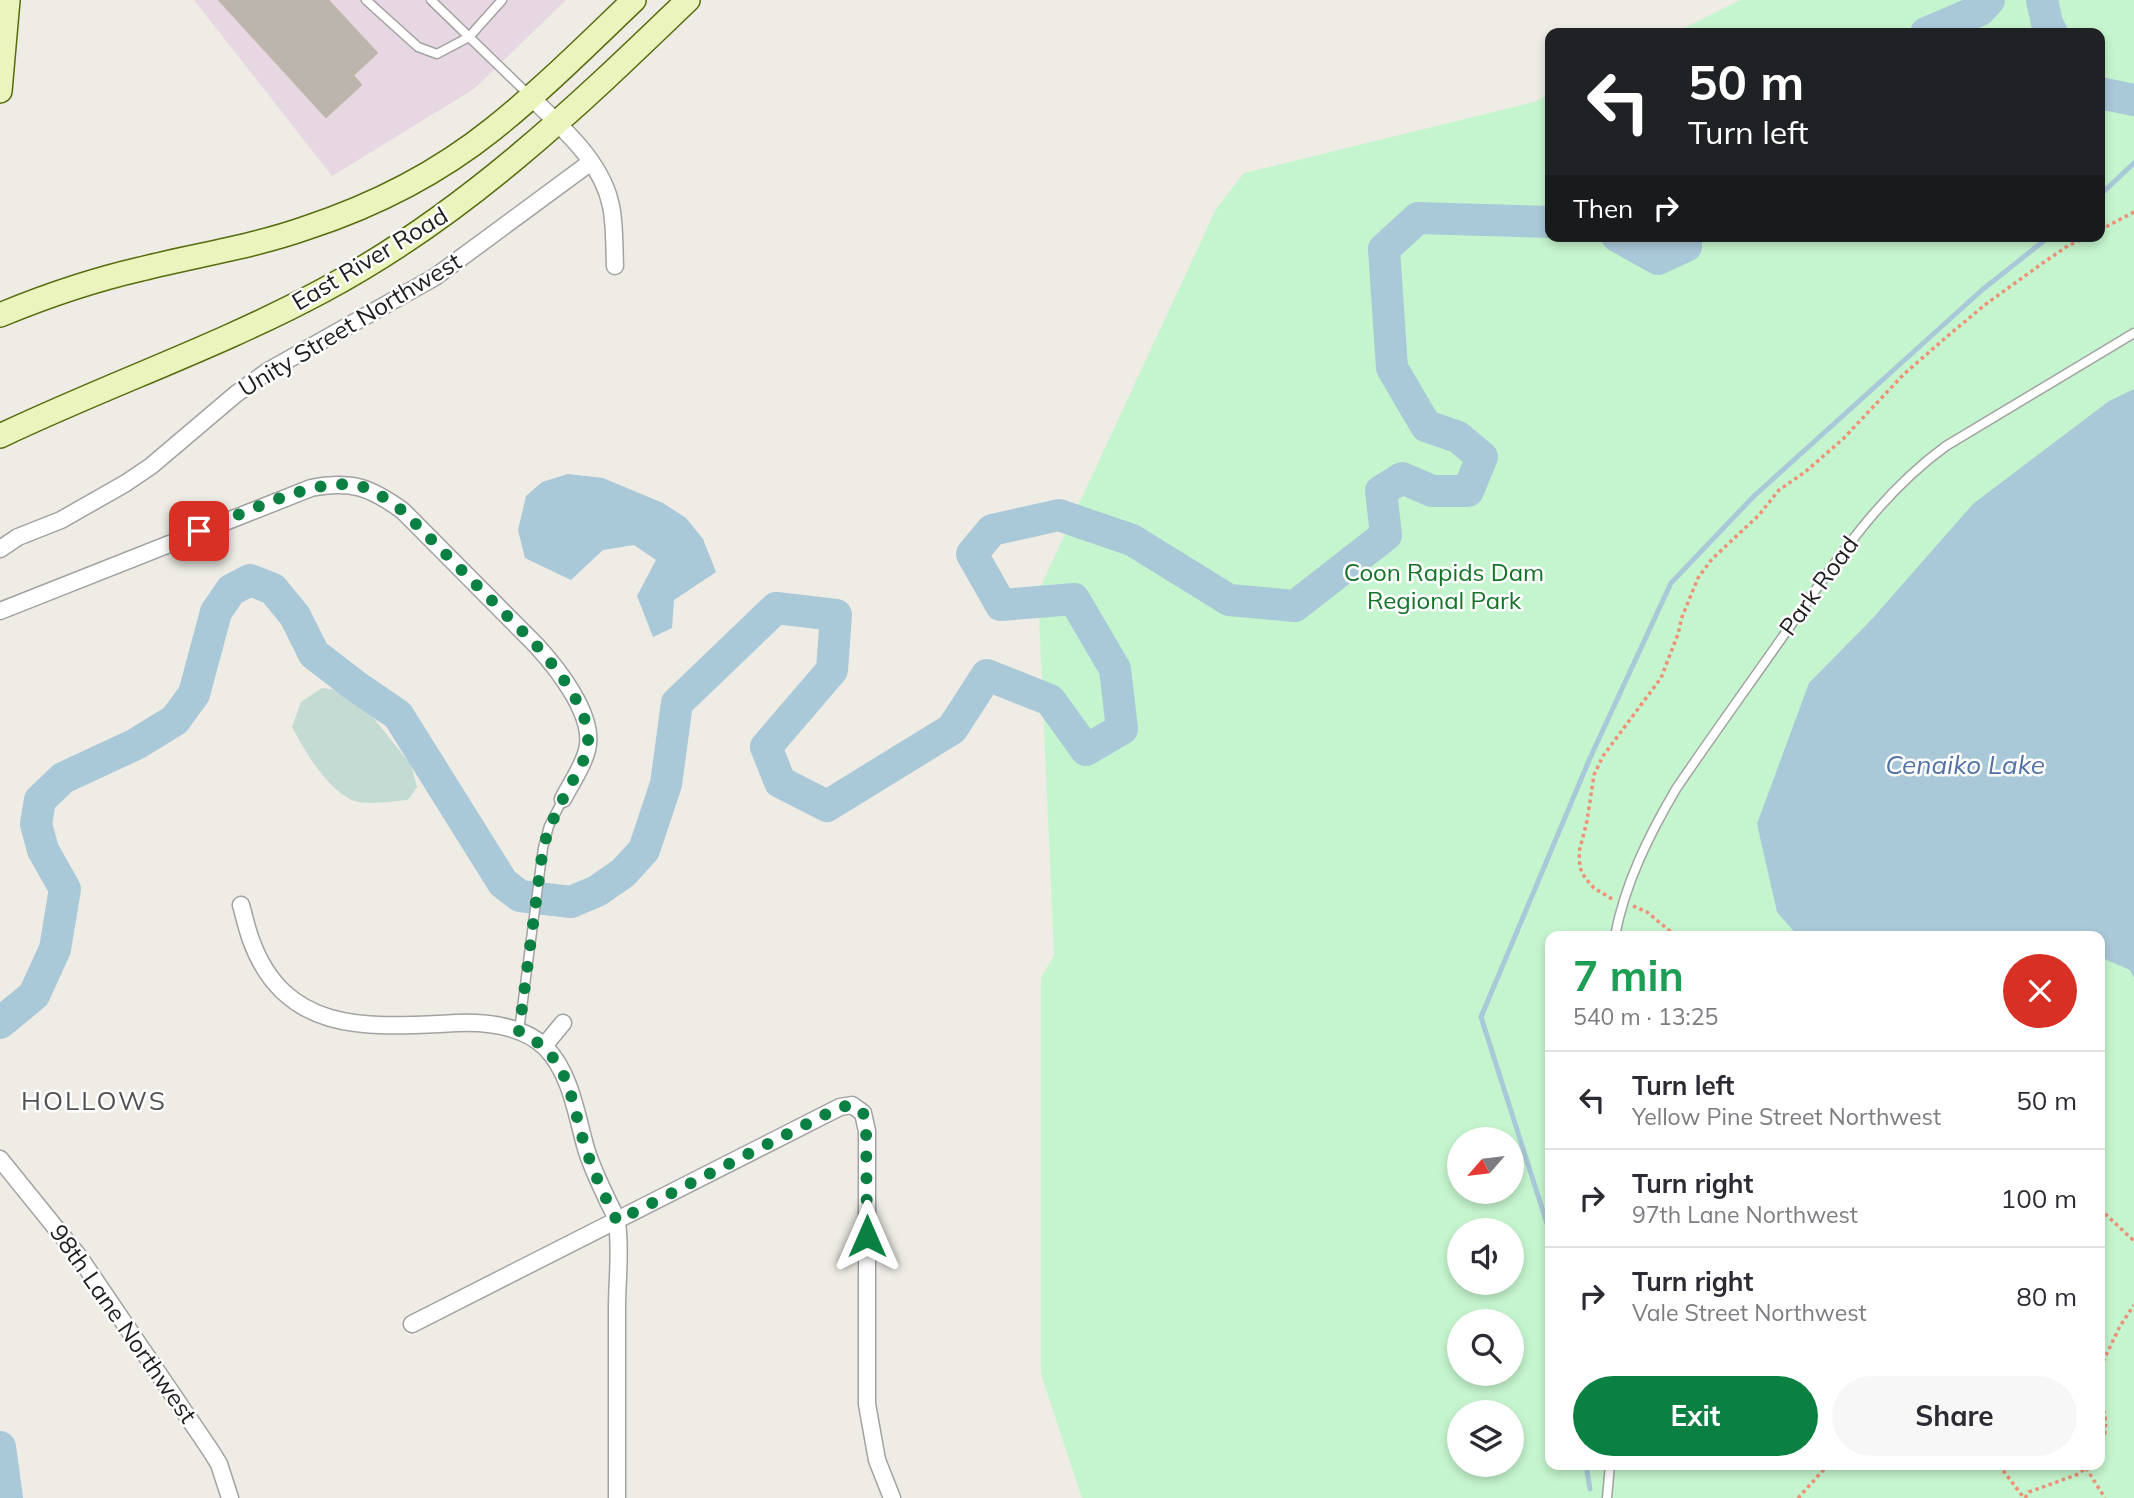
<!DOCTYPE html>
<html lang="en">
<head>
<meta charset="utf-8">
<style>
	:root { --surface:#fff; --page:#f7f7f7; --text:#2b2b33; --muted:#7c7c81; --line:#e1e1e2; --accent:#0b8043 }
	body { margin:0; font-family:Mulish,sans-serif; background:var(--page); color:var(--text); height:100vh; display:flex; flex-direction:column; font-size:26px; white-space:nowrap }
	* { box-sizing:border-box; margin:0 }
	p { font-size:23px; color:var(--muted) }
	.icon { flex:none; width:38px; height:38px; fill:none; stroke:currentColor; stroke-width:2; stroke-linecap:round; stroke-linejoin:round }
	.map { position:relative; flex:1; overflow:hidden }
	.details { position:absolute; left:1545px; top:931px; width:560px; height:539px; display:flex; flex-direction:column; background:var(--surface); border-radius:14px; box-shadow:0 4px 10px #0003 }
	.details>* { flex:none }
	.hud { position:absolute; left:1545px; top:28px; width:560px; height:214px; border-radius:14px; box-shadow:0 4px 10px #0003; background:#202124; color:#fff; overflow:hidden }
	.needle { width:46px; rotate:242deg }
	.controls { position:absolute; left:1447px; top:1127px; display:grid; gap:14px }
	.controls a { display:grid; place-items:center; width:77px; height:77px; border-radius:50%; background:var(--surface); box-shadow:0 4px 10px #0003; font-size:35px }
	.pin { position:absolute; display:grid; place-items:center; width:60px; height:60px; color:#fff; margin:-30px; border-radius:14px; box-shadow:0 4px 10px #0006 }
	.me { position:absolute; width:77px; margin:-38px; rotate:0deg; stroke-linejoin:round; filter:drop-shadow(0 0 5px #0008) }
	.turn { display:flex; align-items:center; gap:24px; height:147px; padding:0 28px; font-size:32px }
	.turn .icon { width:91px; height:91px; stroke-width:2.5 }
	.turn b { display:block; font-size:49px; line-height:60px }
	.then { display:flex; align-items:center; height:66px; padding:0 28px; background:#0003; gap:14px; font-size:26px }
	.round { display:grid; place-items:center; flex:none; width:74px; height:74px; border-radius:37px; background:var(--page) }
	.headline { display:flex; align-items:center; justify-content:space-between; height:119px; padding:0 28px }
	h1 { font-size:42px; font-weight:700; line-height:52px; color:#1e9e55 }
	.primary-button { display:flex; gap:14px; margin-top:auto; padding:14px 28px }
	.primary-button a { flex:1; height:80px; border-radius:42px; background:var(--accent); color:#fff; font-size:28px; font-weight:700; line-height:80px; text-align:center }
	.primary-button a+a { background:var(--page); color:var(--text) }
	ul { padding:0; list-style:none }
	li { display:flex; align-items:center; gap:21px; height:98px; padding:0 28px; border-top:2px solid var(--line) }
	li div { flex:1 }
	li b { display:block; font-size:26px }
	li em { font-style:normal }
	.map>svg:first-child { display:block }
</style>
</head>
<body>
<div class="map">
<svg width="2134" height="1498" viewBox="0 0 2134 1498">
	<rect width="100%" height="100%" fill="#eeece5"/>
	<path fill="#e7d7e2" d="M194 0H566L474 89 332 176Z"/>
	<path fill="#c3dbd3" d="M322 688 343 691 364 706 411 765 417 787 408 800C394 801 363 806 352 800 326 788 305 751 292 727L301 702Z"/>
	<path fill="#c5f5ce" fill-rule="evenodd" d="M1741 0H2134V1498H1082L1041 1374V978L1054 955 1038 592 1216 209 1244 173 1534 102 1550 94V236H2100V33H1674ZM1550 936H2100V1465H1550ZM1460 1139H1512V1192H1460ZM1460 1230H1512V1283H1460ZM1460 1321H1512V1374H1460ZM1460 1412H1512V1465H1460Z"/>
	<path fill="#a9c8d8" d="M2134 389V978L2130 970 2100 957V936H1798L1777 912 1757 824 1809 683 1872 619 1973 504 2109 401Z
		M568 474 603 478 663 503 686 518 703 539 716 572 674 600 672 628 653 637 637 596 656 560 634 545 603 550 571 580 525 558 518 530 526 496 542 482Z"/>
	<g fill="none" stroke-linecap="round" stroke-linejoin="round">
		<path stroke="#a9c8d8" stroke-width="5" d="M2100 195 2134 163
			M1550 1233 1481 1017 1590 758 1671 583 1754 496 1982 290 2050 236
			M1586 1465 1590 1489"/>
		<path stroke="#a9c8d8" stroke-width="32" d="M2042 0 2047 23 2052 33
			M1926 33 1980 10 1989 0
			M2100 93 2134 100
			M1617 236 1658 259 1686 246V236
			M0 1023 34 995 55 949 65 889 43 850 36 824 40 800 63 778 136 744 175 720 194 694 216 612 231 590 250 580 273 589 295 616 314 654 357 687 398 715 503 883 520 896 571 902 597 891 623 873 644 850 666 784 677 703 776 608 836 615 832 670 766 747 780 782 827 806 952 729 987 675 1050 700 1086 750 1122 729 1115 669 1074 599 1001 605 972 554 992 530 1059 515 1132 540 1229 600 1295 606 1386 535 1381 491 1402 478 1432 491H1468L1482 457 1458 437 1426 426 1392 368 1384 249 1418 218 1550 222
			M0 1447 7 1498"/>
	</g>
	<path fill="#bbb5ae" stroke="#bfb5a8" stroke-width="2" d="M219 0H328L377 53 353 75 361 85 326 117Z"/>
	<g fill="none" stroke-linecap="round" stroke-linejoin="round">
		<g stroke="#a2a2a2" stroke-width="11">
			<path id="lane" d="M366 0 418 47 437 54 469 37 502 0
				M431 0 529 95
				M1615 936C1625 883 1649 835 1676 789 1714 733 1754 678 1793 622 1838 558 1881 493 1946 446L2134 333
				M519 1031 543 848 549 826 563 799
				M1607 1498 1610 1465"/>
		</g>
		<g stroke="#a2a2a2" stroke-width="19">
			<path id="street" d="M531 97C562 128 602 161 611 206 615 225 614 246 615 266
				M0 549 18 537 61 520 126 483 151 466 236 394 268 371 435 277 591 162
				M0 611 311 488C351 480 370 487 403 511L536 645C557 668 596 716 587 750 583 767 571 783 563 799
				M241 905C244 916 247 929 251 940 286 1037 373 1027 457 1023 487 1022 523 1025 546 1048 570 1073 576 1112 585 1145 590 1164 599 1182 607 1199 610 1206 616 1215 617 1223 621 1250 617 1280 617 1308 617 1371 617 1435 617 1498
				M544 1046 563 1023
				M0 1159 80 1258 211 1451 219 1464 230 1498
				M412 1324 840 1107 852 1105 863 1113 867 1131V1404L877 1460 892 1498"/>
		</g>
		<g stroke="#576c0e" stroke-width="26">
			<path id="secondary" d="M0 91 8 0
				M0 315C46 296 93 280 141 269 196 255 252 247 306 228 373 206 438 173 493 129 543 89 588 44 634 0
				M0 436C107 385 220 346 324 290 463 216 576 108 688 0"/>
		</g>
		<path stroke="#ee9076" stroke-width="3.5" stroke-dasharray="3.5 3.5" stroke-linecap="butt" d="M2100 230 2134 212
			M1612 899 1594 888 1585 878 1580 868 1579 852 1587 821 1594 775 1603 756 1661 678 1678 634 1682 617 1698 578 1712 559 1759 515 1779 490 1805 472 1843 439 1904 374 1950 334 1986 304 2040 265 2066 247 2088 236
			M1633 906 1647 912 1676 936
			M2100 1209 2134 1241
			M2100 1368 2120 1326 2134 1305
			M2100 1404C2109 1417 2106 1434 2100 1449
			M1999 1465 2024 1498
			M2086 1468 2105 1498
			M1798 1498 1828 1465
			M2025 1498 2029 1492 2076 1475 2091 1465"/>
		<use href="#lane" stroke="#fff" stroke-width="8"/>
		<use href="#street" stroke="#fff" stroke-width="16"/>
		<use href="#secondary" stroke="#ebf4bd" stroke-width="23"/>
	</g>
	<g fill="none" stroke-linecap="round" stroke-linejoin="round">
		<path stroke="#0b8043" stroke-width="12" stroke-dasharray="0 21.6" d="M199 531C240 515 313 478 355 485 373 488 389 501 403 511L536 645C557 669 595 715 587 749 584 763 575 776 568 789 558 808 549 827 543 848L519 1031C574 1059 569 1101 587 1152 595 1176 606 1199 617 1221L840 1107 852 1105 863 1113 866 1121 867 1236"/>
	</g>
	<g text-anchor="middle" stroke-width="5" stroke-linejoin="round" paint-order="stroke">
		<g font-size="24" fill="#1e1e1e" stroke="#fff">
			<text transform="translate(370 259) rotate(-31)" y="8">East River Road</text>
			<text transform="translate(350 325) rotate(-31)" y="8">Unity Street Northwest</text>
			<text transform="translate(1819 586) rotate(-54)" y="8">Park Road</text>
			<text transform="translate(123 1324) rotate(55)" y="8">98th Lane Northwest</text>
		</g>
		<g font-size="24" fill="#147328" stroke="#fff">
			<text x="1444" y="581">Coon Rapids Dam<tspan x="1444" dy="28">Regional Park</tspan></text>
		</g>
		<g font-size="26" font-style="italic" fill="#5272a6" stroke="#fff">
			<text x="1965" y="774">Cenaiko Lake</text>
		</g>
		<g font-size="26" letter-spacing="2" fill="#515151" stroke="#fff">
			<text x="94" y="1110">HOLLOWS</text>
		</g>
	</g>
</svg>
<div class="controls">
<a><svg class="needle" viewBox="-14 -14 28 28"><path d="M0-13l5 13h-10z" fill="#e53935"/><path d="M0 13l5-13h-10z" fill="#7c7c81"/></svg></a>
<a><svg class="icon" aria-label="sound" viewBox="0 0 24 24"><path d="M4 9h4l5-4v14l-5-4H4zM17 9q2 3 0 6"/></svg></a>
<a><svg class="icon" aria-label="search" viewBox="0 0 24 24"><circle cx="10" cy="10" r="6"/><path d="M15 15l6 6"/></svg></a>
<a><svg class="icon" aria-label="layers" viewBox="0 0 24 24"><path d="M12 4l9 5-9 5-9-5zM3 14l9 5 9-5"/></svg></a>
</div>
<div class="pin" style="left:199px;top:531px;background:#d93025"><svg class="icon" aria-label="arrive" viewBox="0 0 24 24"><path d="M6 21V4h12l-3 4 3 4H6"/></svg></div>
<svg class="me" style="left:867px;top:1236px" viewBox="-20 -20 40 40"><path d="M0-17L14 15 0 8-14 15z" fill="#0b8043" stroke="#fff" stroke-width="4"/></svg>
<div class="hud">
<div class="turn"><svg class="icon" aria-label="left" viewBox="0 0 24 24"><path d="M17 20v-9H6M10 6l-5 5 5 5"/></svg><div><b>50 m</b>Turn left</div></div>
<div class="then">Then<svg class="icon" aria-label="right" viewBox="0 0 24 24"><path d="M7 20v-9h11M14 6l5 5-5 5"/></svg></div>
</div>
<section class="details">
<div class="headline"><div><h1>7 min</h1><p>540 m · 13:25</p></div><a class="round" style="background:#d93025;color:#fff"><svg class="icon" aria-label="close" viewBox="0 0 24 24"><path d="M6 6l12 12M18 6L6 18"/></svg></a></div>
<ul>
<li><svg class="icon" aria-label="left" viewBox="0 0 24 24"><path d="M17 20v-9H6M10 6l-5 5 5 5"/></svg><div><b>Turn left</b><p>Yellow Pine Street Northwest</p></div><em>50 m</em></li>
<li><svg class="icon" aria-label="right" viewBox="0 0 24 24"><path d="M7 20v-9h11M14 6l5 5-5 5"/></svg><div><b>Turn right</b><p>97th Lane Northwest</p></div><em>100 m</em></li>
<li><svg class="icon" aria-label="right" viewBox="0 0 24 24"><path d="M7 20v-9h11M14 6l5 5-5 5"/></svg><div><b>Turn right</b><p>Vale Street Northwest</p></div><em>80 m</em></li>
</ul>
<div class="primary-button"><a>Exit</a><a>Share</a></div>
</section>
</div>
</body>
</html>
